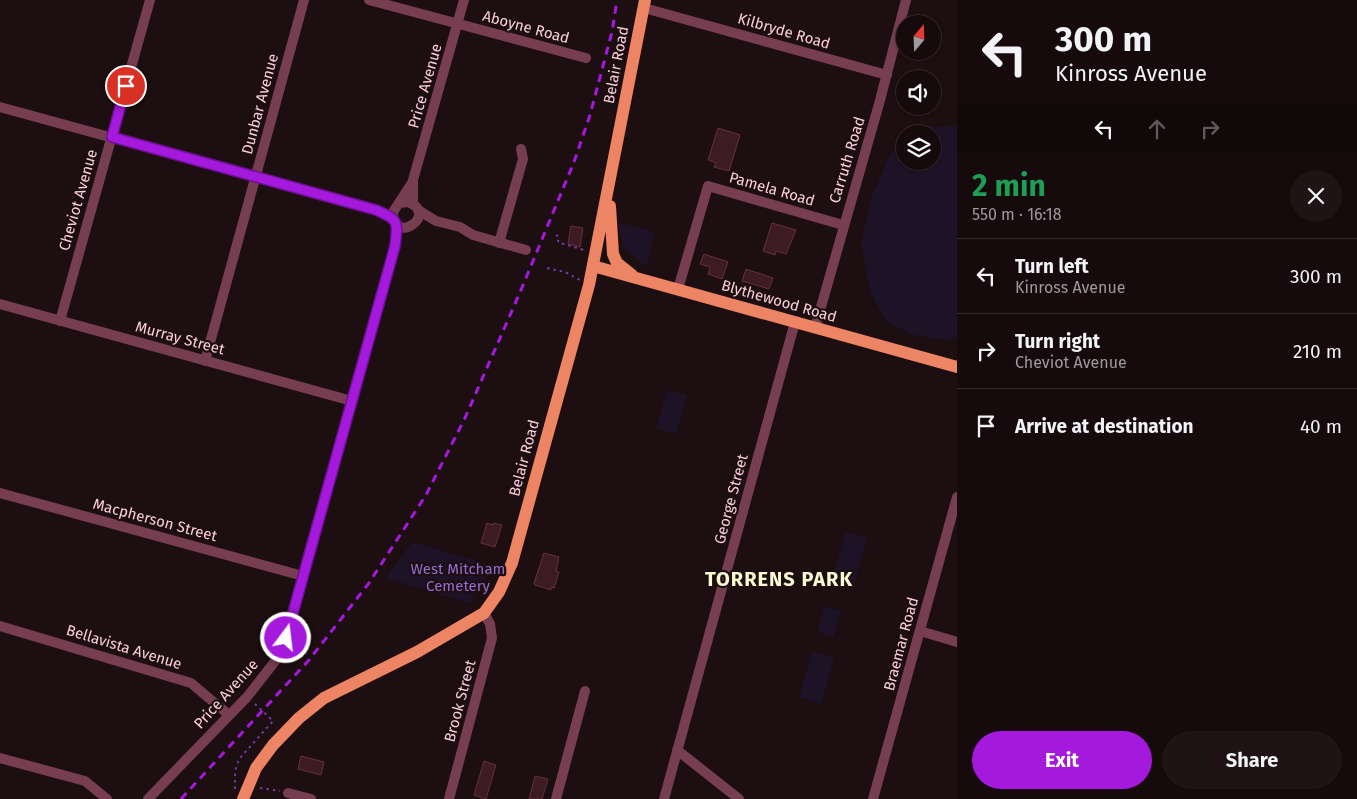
<!DOCTYPE html>
<html lang="en">
<head>
<meta charset="utf-8">
<style>
	:root { --surface:#160a0d; --page:#1f1316; --text:#f1f3f6; --muted:#9e9a9d; --line:#352b2e; --accent:#a419dc }
	body { margin:0; font-family:"Fira Sans",sans-serif; background:var(--page); color:var(--text); height:100vh; display:flex; flex-direction:column; font-size:19px; white-space:nowrap }
	* { box-sizing:border-box; margin:0 }
	p { font-size:16px; color:var(--muted) }
	.icon { flex:none; width:28px; height:28px; fill:none; stroke:currentColor; stroke-width:2; stroke-linecap:round; stroke-linejoin:round }
	.map { position:relative; flex:1; overflow:hidden }
	.details { display:flex; flex-direction:column; background:var(--surface); width:400px }
	.details>* { flex:none }
	.guide { background:#160a0d; color:var(--text); overflow:hidden }
	.needle { width:32px; rotate:19deg }
	.tools { position:absolute; left:896px; top:15px; display:grid; gap:10px }
	.tools a { display:grid; place-items:center; width:45px; height:45px; border-radius:50%; background:var(--surface); box-shadow:0 1px 4px #0004,0 0 0 1px var(--line); font-size:25px }
	.pin { position:absolute; display:grid; place-items:center; width:42px; height:42px; color:#fff; margin:-21px; border:2px solid #fff; border-radius:50%; box-shadow:0 1px 5px #0007 }
	.me { position:absolute; width:55px; margin:-28px; rotate:15deg; stroke-linejoin:round; filter:drop-shadow(0 0 4px #0008) }
	.turn { display:flex; align-items:center; gap:18px; height:105px; padding:0 15px; font-size:22px }
	.turn .icon { width:65px; height:65px; stroke-width:2.5 }
	.turn b { display:block; font-size:35px; line-height:42px }
	.lanes { display:flex; align-items:center; height:48px; padding:0 15px; background:#0003; justify-content:center; gap:25px; direction:ltr }
	.lanes .off { opacity:.35 }
	.round { display:grid; place-items:center; flex:none; width:52px; height:52px; border-radius:26px; background:var(--page) }
	.head { display:flex; align-items:center; justify-content:space-between; height:85px; padding:0 15px }
	h1 { font-size:30px; font-weight:700; line-height:38px; color:#1e9e55 }
	.cta { display:flex; gap:10px; margin-top:auto; padding:10px 15px }
	.cta a { flex:1; height:58px; border-radius:30px; background:var(--accent); color:#fff; font-size:20px; font-weight:700; line-height:58px; text-align:center }
	.cta a+a { background:var(--page); color:var(--text) }
	ul { padding:0; list-style:none }
	li { display:flex; align-items:center; gap:15px; height:75px; padding:0 15px; border-top:1px solid var(--line) }
	li div { flex:1 }
	li b { display:block; font-size:19px }
	li em { font-style:normal }
	main { display:flex; flex:1; min-height:0 }
	.map>svg:first-child { display:block }
</style>
</head>
<body>
<main>
<div class="map">
<svg width="957" height="799" viewBox="0 0 957 799">
	<rect width="100%" height="100%" fill="#1d0e11"/>
	<path fill="#1e1226" d="M957 126V337L946 340 913 335 887 322 870 292 861 242 872 196 891 153 905 142V161H932V134H916L924 127Z
		M619 222 655 232 647 266C626 254 620 246 619 222Z
		M667 390 687 395 676 434 656 428Z
		M846 532 867 538 855 582 833 575Z
		M412 542 493 566 469 603 386 578Z
		M824 606 841 611 833 637 817 632Z
		M812 651 834 658 821 704 799 697Z"/>
	<path fill="#3c1c22" stroke="#65313b" d="M718 128 740 135 729 171 714 167 716 163 708 160Z
		M772 223 796 230 786 254 776 251 775 255 763 251Z
		M571 226 583 228 580 247 568 244Z
		M704 254 728 262 722 279 708 274 710 267 700 264Z
		M746 269 773 278 769 289 742 281Z
		M487 523 493 525V523L502 525 495 547 481 543Z
		M544 553 559 557 556 571 559 572 554 588 551 587V590L535 585 534 583Z
		M301 756 324 762 321 775 298 769Z
		M484 761 496 765 486 799 474 795Z
		M535 776 548 779 542 799H529Z"/>
	<g fill="none" stroke-linecap="round" stroke-linejoin="round">
		<path stroke="#743aa2" stroke-width="2" stroke-dasharray="2.5 4" stroke-linecap="butt" d="M556 235 559 237 558 241 560 242V243L584 250
			M547 268 565 272 580 280
			M260 788 280 791
			M235 789V771L239 759 273 721 254 703"/>
		<path stroke="#773e52" stroke-width="10" d="M369 0 586 58
			M644 8 887 75
			M0 107 376 210 393 218
			M400 203 408 202C440 214 393 247 393 212L412 183
			M413 204V180L464 0
			M418 210 436 221 460 227 473 235 526 250
			M499 243 523 159 521 149
			M678 289 708 186 843 225
			M0 304 352 401
			M60 321 150 0
			M815 328 879 104 906 0
			M205 361 304 0
			M0 493 303 576
			M0 626 191 683 229 715
			M920 631 957 642
			M677 750 739 799
			M0 758 85 781 107 799
			M288 793 311 799
			M148 799 247 697 276 660 282 649 395 246 398 225
			M449 799 492 638 490 624 484 613
			M556 799 585 691
			M664 799 795 322
			M873 799 957 497"/>
		<path stroke="#ed8463" stroke-width="12" d="M610 206 613 254 617 263 632 275
			M593 266 957 367
			M243 799 256 768 273 745 299 718 324 698 417 652 484 613 499 592 512 563 589 285 645 0"/>
		<path stroke="#a419dc" stroke-width="3" stroke-dasharray="8 6" stroke-linecap="butt" d="M181 799 309 660 369 583 426 495 465 418 521 290 574 162 590 115 612 32 617 0"/>
	</g>
	<g fill="none" stroke-linecap="round" stroke-linejoin="round">
		<g stroke="#6b108f" stroke-width="12">
			<path id="route" d="M126 86 112 137 376 210C399 220 398 221 395 246L286 638"/>
		</g>
		<use href="#route" stroke="#a419dc" stroke-width="9"/>
	</g>
	<g text-anchor="middle" stroke-width="4.5" stroke-linejoin="round" paint-order="stroke">
		<g font-size="15" fill="#facfdb" stroke="#1d0e11">
			<text transform="translate(526 27) rotate(15)" y="5">Aboyne Road</text>
			<text transform="translate(784 31) rotate(16)" y="5">Kilbryde Road</text>
			<text transform="translate(616 65) rotate(-79)" y="5">Belair Road</text>
			<text transform="translate(425 86) rotate(-74)" y="5">Price Avenue</text>
			<text transform="translate(260 104) rotate(-75)" y="5">Dunbar Avenue</text>
			<text transform="translate(847 160) rotate(-73)" y="5">Carruth Road</text>
			<text transform="translate(772 189) rotate(16)" y="5">Pamela Road</text>
			<text transform="translate(78 200) rotate(-74)" y="5">Cheviot Avenue</text>
			<text transform="translate(779 301) rotate(16)" y="5">Blythewood Road</text>
			<text transform="translate(180 338) rotate(15)" y="5">Murray Street</text>
			<text transform="translate(524 458) rotate(-75)" y="5">Belair Road</text>
			<text transform="translate(731 499) rotate(-75)" y="5">George Street</text>
			<text transform="translate(155 520) rotate(15)" y="5">Macpherson Street</text>
			<text transform="translate(901 644) rotate(-75)" y="5">Braemar Road</text>
			<text transform="translate(124 647) rotate(17)" y="5">Bellavista Avenue</text>
			<text transform="translate(226 694) rotate(-48)" y="5">Price Avenue</text>
			<text transform="translate(460 701) rotate(-75)" y="5">Brook Street</text>
		</g>
		<g font-size="15" fill="#926dd2" stroke="#1d0e11">
			<text x="458" y="574">West Mitcham<tspan x="458" dy="17">Cemetery</tspan></text>
		</g>
		<g font-size="20" font-weight="bold" letter-spacing="1" fill="#faf9d1" stroke="#1d0e11">
			<text x="779" y="586">TORRENS PARK</text>
		</g>
	</g>
</svg>
<div class="tools">
<a><svg class="needle" viewBox="-14 -14 28 28"><path d="M0-13l5 13h-10z" fill="#e53935"/><path d="M0 13l5-13h-10z" fill="#9e9a9d"/></svg></a>
<a><svg class="icon" aria-label="sound" viewBox="0 0 24 24"><path d="M4 9h4l5-4v14l-5-4H4zM17 9q2 3 0 6"/></svg></a>
<a><svg class="icon" aria-label="layers" viewBox="0 0 24 24"><path d="M12 4l9 5-9 5-9-5zM3 14l9 5 9-5"/></svg></a>
</div>
<div class="pin" style="left:126px;top:86px;background:#d93025"><svg class="icon" aria-label="arrive" viewBox="0 0 24 24"><path d="M6 21V4h12l-3 4 3 4H6"/></svg></div>
<svg class="me" style="left:286px;top:638px" viewBox="-20 -20 40 40"><circle r="17" fill="#a419dc" stroke="#fff" stroke-width="3"/><path d="M0-11L8 9 0 5-8 9z" fill="#fff"/></svg>
</div>
<section class="details">
<div class="guide">
<div class="turn"><svg class="icon" aria-label="left" viewBox="0 0 24 24"><path d="M17 20v-9H6M10 6l-5 5 5 5"/></svg><div><b>300 m</b>Kinross Avenue</div></div>
<div class="lanes"><svg class="icon" aria-label="left" viewBox="0 0 24 24"><path d="M17 20v-9H6M10 6l-5 5 5 5"/></svg><svg class="icon off" aria-label="ahead" viewBox="0 0 24 24"><path d="M12 20V5M6 11l6-6 6 6"/></svg><svg class="icon off" aria-label="right" viewBox="0 0 24 24"><path d="M7 20v-9h11M14 6l5 5-5 5"/></svg></div>
</div>
<div class="head"><div><h1>2 min</h1><p>550 m · 16:18</p></div><a class="round"><svg class="icon" aria-label="close" viewBox="0 0 24 24"><path d="M6 6l12 12M18 6L6 18"/></svg></a></div>
<ul>
<li><svg class="icon" aria-label="left" viewBox="0 0 24 24"><path d="M17 20v-9H6M10 6l-5 5 5 5"/></svg><div><b>Turn left</b><p>Kinross Avenue</p></div><em>300 m</em></li>
<li><svg class="icon" aria-label="right" viewBox="0 0 24 24"><path d="M7 20v-9h11M14 6l5 5-5 5"/></svg><div><b>Turn right</b><p>Cheviot Avenue</p></div><em>210 m</em></li>
<li><svg class="icon" aria-label="arrive" viewBox="0 0 24 24"><path d="M6 21V4h12l-3 4 3 4H6"/></svg><div><b>Arrive at destination</b></div><em>40 m</em></li>
</ul>
<div class="cta"><a>Exit</a><a>Share</a></div>
</section>
</main>
</body>
</html>
